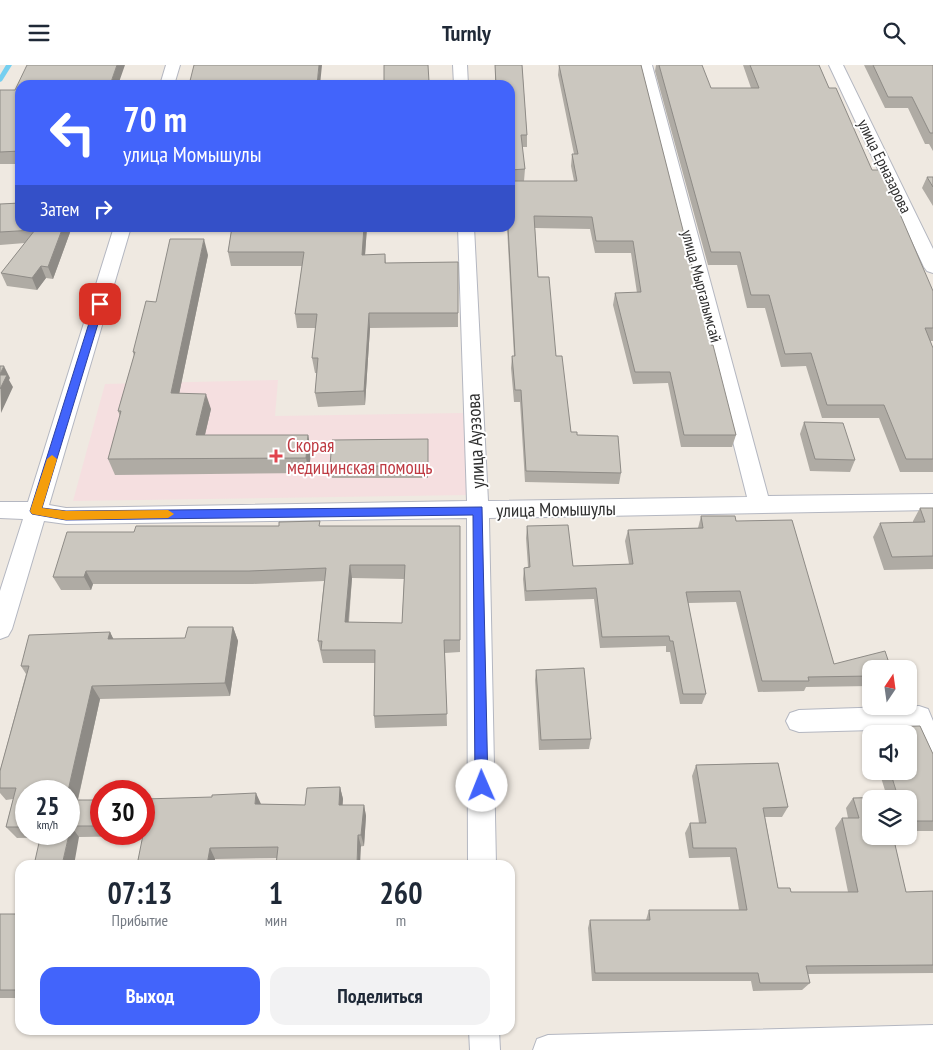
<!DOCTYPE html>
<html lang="ru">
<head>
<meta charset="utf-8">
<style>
	:root { --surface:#fff; --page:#f2f2f3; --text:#1f2937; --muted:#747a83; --accent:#4264fb }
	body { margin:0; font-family:"PT Sans Narrow",sans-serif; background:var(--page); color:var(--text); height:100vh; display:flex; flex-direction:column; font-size:19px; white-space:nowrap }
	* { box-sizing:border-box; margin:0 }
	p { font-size:16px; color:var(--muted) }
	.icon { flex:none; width:28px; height:28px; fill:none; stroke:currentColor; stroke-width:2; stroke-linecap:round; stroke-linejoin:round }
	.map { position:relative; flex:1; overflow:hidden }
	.drawer { position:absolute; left:15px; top:795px; width:500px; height:175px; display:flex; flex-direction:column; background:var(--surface); border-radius:15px; box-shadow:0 1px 4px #0004 }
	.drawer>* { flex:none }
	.banner { position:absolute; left:15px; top:15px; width:500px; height:152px; border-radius:15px; box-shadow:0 1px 4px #0004; background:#4264fb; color:#fff; overflow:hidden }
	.needle { width:32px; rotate:13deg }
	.buttons { position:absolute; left:862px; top:595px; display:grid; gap:10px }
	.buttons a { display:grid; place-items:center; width:55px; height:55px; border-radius:10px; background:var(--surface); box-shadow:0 1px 4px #0004; font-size:25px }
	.speed { position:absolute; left:15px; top:715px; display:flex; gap:10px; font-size:25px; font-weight:700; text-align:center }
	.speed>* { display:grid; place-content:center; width:65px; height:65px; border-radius:50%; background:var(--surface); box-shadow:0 1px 4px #0004; line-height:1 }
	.speed small { font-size:12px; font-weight:400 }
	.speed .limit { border:8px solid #d22; background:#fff; color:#111 }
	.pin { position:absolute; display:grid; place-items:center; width:42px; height:42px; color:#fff; margin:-21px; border-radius:10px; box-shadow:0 2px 8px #0006 }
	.me { position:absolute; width:55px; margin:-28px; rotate:359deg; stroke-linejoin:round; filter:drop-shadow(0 0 4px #0008) }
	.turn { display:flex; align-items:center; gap:18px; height:105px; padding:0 25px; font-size:22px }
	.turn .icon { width:65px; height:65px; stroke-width:2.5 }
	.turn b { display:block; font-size:35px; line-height:42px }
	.then { display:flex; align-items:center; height:48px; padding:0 25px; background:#0003; gap:10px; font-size:19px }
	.eta { display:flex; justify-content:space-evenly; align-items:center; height:85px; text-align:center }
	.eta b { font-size:30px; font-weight:700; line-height:35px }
	.button { display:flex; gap:10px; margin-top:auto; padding:10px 25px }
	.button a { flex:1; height:58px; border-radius:15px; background:var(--accent); color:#fff; font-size:20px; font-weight:700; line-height:58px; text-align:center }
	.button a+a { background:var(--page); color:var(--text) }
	header { display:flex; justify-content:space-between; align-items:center; height:65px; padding:0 25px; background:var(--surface); font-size:22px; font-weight:700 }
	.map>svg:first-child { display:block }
</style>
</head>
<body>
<header><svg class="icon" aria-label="menu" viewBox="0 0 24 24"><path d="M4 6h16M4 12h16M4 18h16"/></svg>Turnly<svg class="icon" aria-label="search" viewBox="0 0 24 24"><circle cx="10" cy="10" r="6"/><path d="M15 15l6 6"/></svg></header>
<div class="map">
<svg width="933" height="985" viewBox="0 0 933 985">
	<rect width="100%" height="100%" fill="#efe9e1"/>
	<path fill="#f5dfe0" d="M278 315 275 351 463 348 468 430 73 436 105 319Z"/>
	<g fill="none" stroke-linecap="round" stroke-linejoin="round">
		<path fill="#75cff0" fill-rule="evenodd" d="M6 0H12L2 16 0 17V10Z"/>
		<g stroke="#b4b7c1" stroke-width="2">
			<path id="street" d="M166 0H180L174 20H160Z
				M453 0H467L468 20H454Z
				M638 0H652L768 431 933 429V445L489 453 496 800H468L467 453 66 459 44 456 12 564 8 571 0 574V526L23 454 0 453V437H28L114 162H131L49 440 66 443 467 436 458 162H474L488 436 747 432Z
				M829 0H843L933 184V208L927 206 924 202Z
				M919 641 928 644 933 656V702L924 698 911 664 799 667 790 664 786 656 790 648 799 645Z
				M933 960V985H533L537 974 548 970Z
				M469 965H499L500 985H470Z"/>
		</g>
		<use href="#street" fill="#fff" fill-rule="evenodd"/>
	</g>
	<path fill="#afaba4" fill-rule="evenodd" d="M495 0H522L527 70V82H522L525 104 524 116H510V20H495Z
		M559 0H641L711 280 736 370 732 382H681L668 318 633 319 613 240 615 228H637L631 188H595L590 164 535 163 538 212 556 291 571 367 577 370 621 408 619 419 525 417 520 337H514L511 303 512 291H514L507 162H510L574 116 571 101 572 89H574L558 10Z
		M656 0H659L711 23H751L743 0H819L829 23 872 105 933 226V276H930L933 283V407H900L879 353H822L806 301 781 302 765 243H747L737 200H708L655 6Z
		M864 0H933V86L929 79H925L908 43H885Z
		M20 20V99H0V25H15Z
		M927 112H933V141L922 123Z
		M0 139 72 162 53 214 46 213 37 225 7 221 1 208 25 178 0 180Z
		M232 162H367L365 190 385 189 386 198 458 197V262L370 263 365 340 318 342 315 328 317 308H315L312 293 316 263H297L295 249 302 201H231L228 187Z
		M208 190 179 329 211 344 205 370H308L311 385 309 408 115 410 108 394 120 351 118 346 134 291 133 287 156 237Z
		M804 357 855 395 850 407 810 406 800 369Z
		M428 374V413H332L330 401Z
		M920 443H933V504L884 505 873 472 880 458H913V456Z
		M701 451 736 456 834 599 871 604V621L806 622 804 626 758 627 736 537 688 538 706 629 702 639H680L670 587H666V581L600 583 594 534 525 536 523 514 524 503 528 502 526 473 527 461 573 501 629 499 625 476 628 465 698 463Z
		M279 461H460V587L445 588 447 661 375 663 374 651 375 598H323L318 576 324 516 253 519H93L91 525H61L53 512 134 467ZM352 513 404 514 402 558 349 557Z
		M233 562 238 576 230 631 100 634 78 735H101V769H144V734L261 739 305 740 340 722 343 734 342 740H364L366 751 364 781 277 793 215 794V800H137L143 771 17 773 6 762 13 734 6 735 0 728V706L26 609 21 601 110 567 113 574 185 573ZM26 726 69 769H26Z
		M536 605 591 674 589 684 539 685 535 615Z
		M920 661 933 689V766H909V734H871V771H893L906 827 933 826V908L808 909 810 918 802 925 753 926 751 916H592L588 863 590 855H646L649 845H739L730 792 689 793 685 768 690 758H699L692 711 696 700 778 698 788 742 782 752H765L778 823H790L791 827H848L835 763 842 753H848L846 743 853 733 887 732 879 706H909V669H872L877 662Z
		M0 849H20V933H0Z"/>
	<path fill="#8e8b86" d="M117 0H125L118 20H110Z
		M319 0H322L320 20H317Z
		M63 162H72L53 214 48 202Z
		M364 162H367L364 204 362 190Z
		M204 174 208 190 176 344 171 328Z
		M41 201 46 213 37 225 32 213Z
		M369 248 370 263 365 340 364 326Z
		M4 301 10 313 9 315 13 322 1 348 0 309Z
		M206 329 211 344 201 386 196 370Z
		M308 370 311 385 309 408 306 393Z
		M350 500 352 513 347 570 345 557Z
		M86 506 93 519 91 525 84 512Z
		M233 562 238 576 230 631 225 618Z
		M110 567 117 581 108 574Z
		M92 621 100 634 75 747 69 739 68 726Z
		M340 722 343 734 342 751 339 740Z
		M256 728 261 739H255Z
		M364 740 366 751 364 781 361 770Z
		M71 761 79 772 74 800H62Z
		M358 770 361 781 360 800H357Z
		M210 783 215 794V800H207Z"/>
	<path fill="#cbc7bf" stroke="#8e8b86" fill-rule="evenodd" d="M27 0H117L110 20H20V86L0 87V25H15Z
		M194 0H319L317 20H189Z
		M384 0H428L429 17H447V20H384Z
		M495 0H522L527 70H521L525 104 510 105V20H496Z
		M559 0H641L699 228 711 280H713L736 370H684L670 307H635L615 228 641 227 633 176H596L592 152 534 151 538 212H549L556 291H562L571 367H577V370L618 371 621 408 526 406 521 325H515L512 291H515L508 162H510V116H577L572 89H578Z
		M659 0H702L711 23H759L750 0H819L829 23H836L872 105H881L933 226V263H925L933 283V394H906L884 340H827L811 288 785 289 769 230H751L740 187H711Z
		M873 0H933V68H930L912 32H888Z
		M927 112H933V122Z
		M20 138V162H63L48 202 41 201 32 213 1 208 35 165 0 167V139Z
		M232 162H364L362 190 385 189V198L458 197V248H369L364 326 315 328 318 293H312L317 249H295L304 187H228Z
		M170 174H204L171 328 206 329 196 370H308L306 393 108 394 121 346H118L135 287H133L146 236 156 237Z
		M0 301H4L0 309Z
		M0 310H7L0 324Z
		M804 357 843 358 855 395 815 394Z
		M428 374V401H330L332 375Z
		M920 443H933V491L892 492 880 458 925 457Z
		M701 451H735L736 456 792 455 834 599 885 586 891 604H871V611L808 612 809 616H762L740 526 686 527 706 629H683L673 576H670L669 571 602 572 596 523 526 526 524 503 530 502 527 461 568 460 573 501 633 499 628 465 703 463Z
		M320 456 319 461H460V575H444L447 649 374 651 375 585H321L322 576H318L326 503 249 506H86L84 512H53L67 467H134L136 461H279V457ZM350 500H405L402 558 345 557Z
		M188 562H233L225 618 92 621 68 726H26V762H6L16 723H0V706L29 601H21L29 570 110 567 108 574 185 573Z
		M584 603 591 674 541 675 536 605Z
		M920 661 933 689V756H909V734H871V771H893L906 827 933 826V900L806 901 810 918H760L758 908H595L590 855H650L649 845H747L736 783H693L690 758H706L696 700 778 698 788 742 763 743 778 823H790L791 827H858L842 753H859L853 733 898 732 890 706H909V669H879L877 662Z
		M340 722 339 740H364L361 770H358L357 800H276L278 782 210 783 207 800H137L145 760H144V734L212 732V730L256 728 255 739 305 740 307 723Z
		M69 735H101V761H71L62 800H34L41 769H69Z
		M0 849H20V925H0Z"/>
	<path fill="#4264fb" stroke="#2b41a3" d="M100 236 104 239 42 443 66 446 482 442 488 721 486 726 482 727 477 726 475 721 473 450 66 455 32 449 30 446 95 239Z"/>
	<path fill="#f59e0b" d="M52 390 57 394 42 443 66 446 168 445 174 449 168 453 66 455 32 449 30 446 47 394Z"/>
	<path fill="#e0444e" stroke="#fff" stroke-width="2" d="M273.5 383.5h5v5h5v5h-5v5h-5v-5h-5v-5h5z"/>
	<g text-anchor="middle" stroke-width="4" stroke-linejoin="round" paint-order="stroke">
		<g font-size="16" fill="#2e2e2e" stroke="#fff">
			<text transform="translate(885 101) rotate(64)" y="6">улица Ерназарова</text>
			<text transform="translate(702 221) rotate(75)" y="6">улица Мыргалымсай</text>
		</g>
		<g font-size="19" fill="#2e2e2e" stroke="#fff">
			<text transform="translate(475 376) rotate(-93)" y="7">улица Ауэзова</text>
			<text transform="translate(556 444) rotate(-1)" y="7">улица Момышулы</text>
		</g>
		<g font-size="19" fill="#be3a42" stroke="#fff" text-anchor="start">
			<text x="287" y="387">Скорая<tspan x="287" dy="22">медицинская помощь</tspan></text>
		</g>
	</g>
</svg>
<div class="buttons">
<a><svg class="needle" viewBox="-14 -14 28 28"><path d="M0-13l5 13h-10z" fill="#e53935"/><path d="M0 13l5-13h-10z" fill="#747a83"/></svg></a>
<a><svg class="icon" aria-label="sound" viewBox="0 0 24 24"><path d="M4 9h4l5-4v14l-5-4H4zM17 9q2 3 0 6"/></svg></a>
<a><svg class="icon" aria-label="layers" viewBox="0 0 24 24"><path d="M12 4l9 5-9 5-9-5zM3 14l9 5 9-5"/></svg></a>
</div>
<div class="speed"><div>25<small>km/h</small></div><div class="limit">30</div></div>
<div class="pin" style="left:100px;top:239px;background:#d93025"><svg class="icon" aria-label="arrive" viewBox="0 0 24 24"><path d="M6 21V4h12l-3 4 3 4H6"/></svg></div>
<svg class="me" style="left:482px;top:721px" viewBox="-20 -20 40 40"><circle r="19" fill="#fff"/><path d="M0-13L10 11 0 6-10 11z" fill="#4264fb"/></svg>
<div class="banner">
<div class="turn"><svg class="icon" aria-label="left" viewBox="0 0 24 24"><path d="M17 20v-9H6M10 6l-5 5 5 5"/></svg><div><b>70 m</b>улица Момышулы</div></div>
<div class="then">Затем<svg class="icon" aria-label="right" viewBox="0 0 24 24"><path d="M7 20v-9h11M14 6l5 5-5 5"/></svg></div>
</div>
<section class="drawer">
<div class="eta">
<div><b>07:13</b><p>Прибытие</p></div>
<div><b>1</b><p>мин</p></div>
<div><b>260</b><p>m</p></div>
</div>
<div class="button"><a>Выход</a><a>Поделиться</a></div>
</section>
</div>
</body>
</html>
